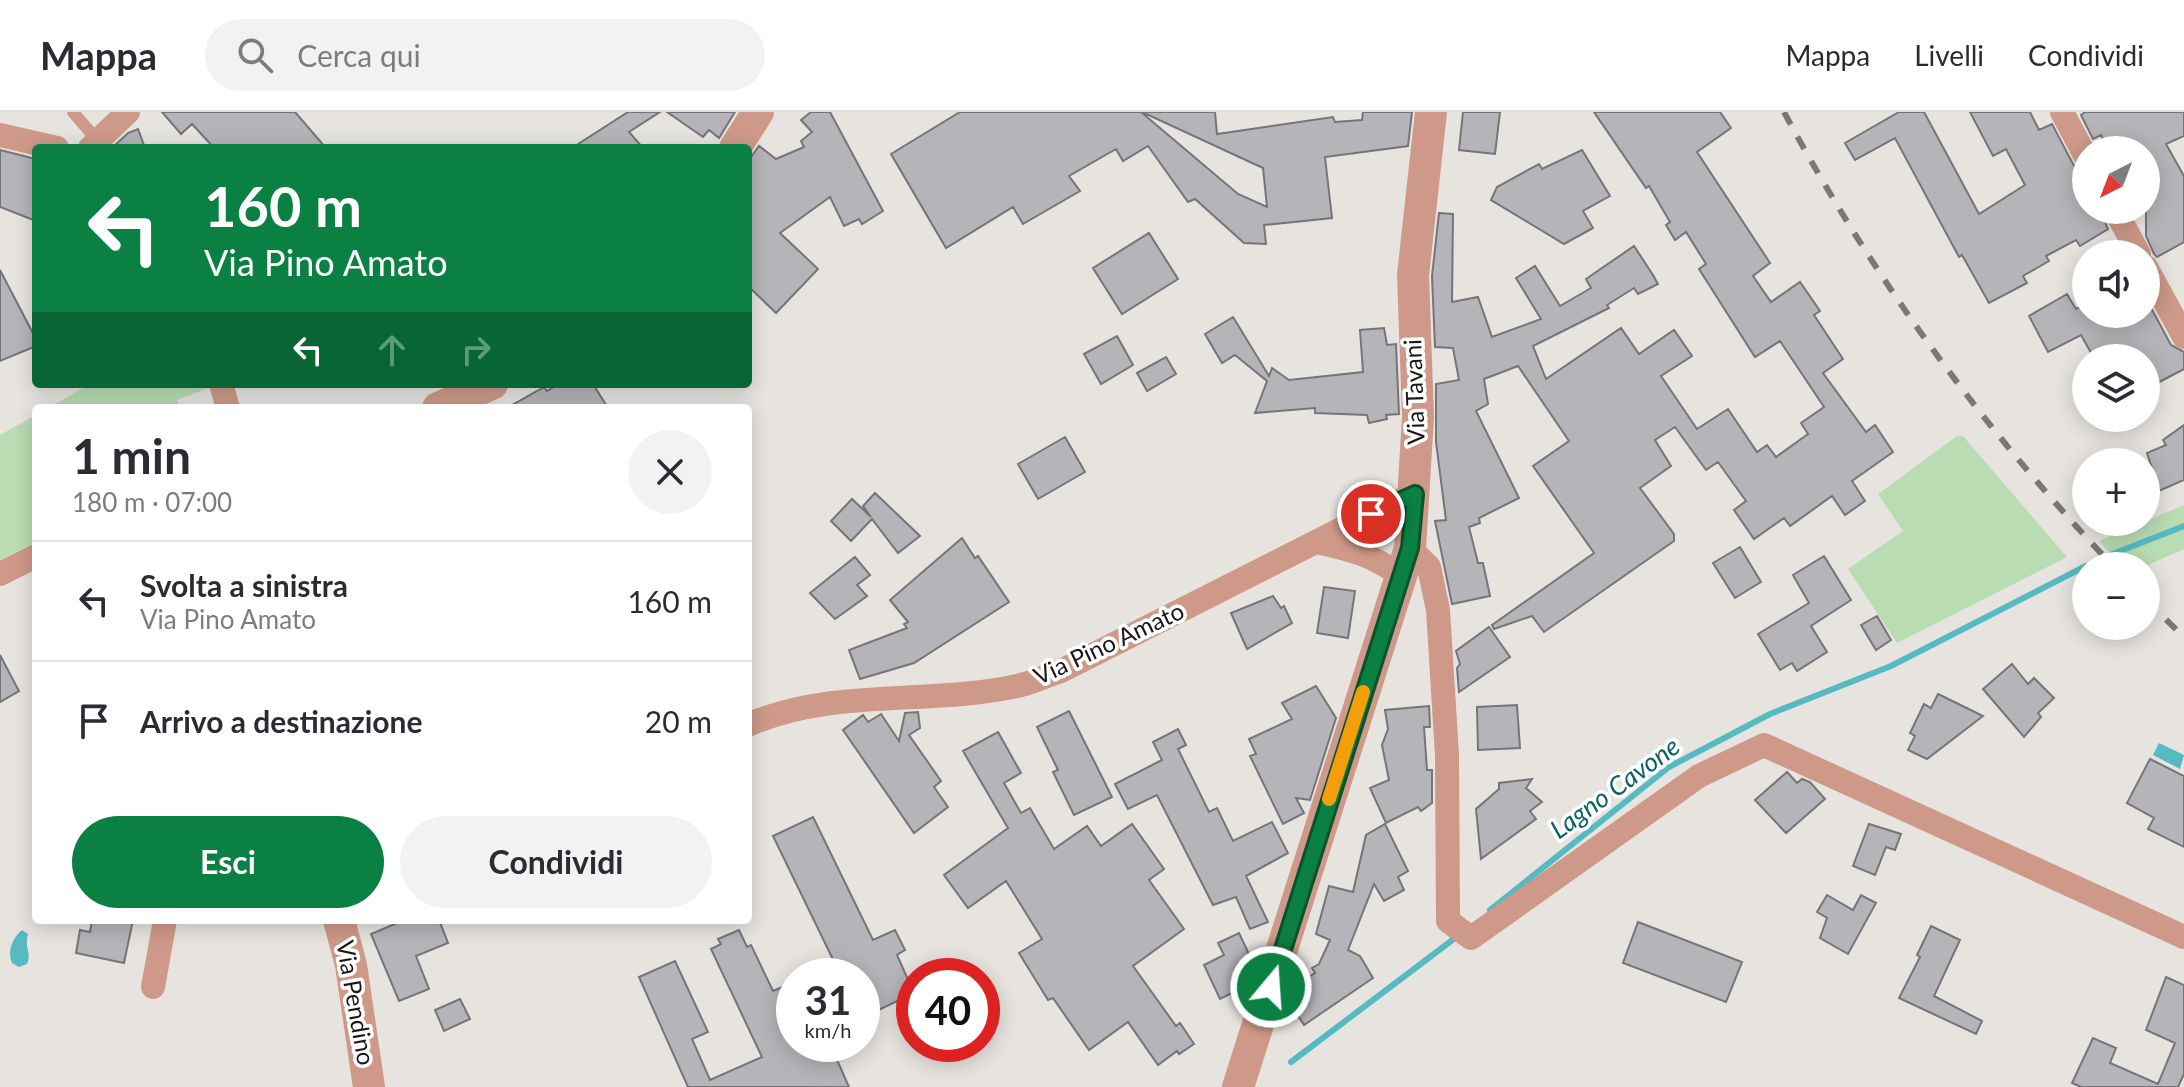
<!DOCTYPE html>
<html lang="it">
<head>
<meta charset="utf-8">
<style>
	:root { --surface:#fff; --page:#f2f2f3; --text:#2b2b33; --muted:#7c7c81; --line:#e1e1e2; --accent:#0b8043 }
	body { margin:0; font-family:Lato,sans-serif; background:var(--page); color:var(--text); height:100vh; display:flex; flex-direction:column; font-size:30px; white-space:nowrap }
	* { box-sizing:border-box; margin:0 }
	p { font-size:26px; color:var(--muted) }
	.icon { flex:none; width:44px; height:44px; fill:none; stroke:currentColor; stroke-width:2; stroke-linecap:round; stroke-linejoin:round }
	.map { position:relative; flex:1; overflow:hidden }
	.details { position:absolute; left:32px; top:292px; width:720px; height:520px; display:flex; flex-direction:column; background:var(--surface); border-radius:8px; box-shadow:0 4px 20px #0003 }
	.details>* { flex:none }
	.banner { position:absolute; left:32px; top:32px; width:720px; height:244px; border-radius:8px; box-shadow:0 4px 20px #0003; background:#0b8043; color:#fff; overflow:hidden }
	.needle { width:52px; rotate:222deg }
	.buttons { position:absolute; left:2072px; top:24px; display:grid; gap:16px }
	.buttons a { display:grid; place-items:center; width:88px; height:88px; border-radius:50%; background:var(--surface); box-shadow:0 4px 20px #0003; font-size:40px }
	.speed { position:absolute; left:776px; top:846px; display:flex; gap:16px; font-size:40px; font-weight:700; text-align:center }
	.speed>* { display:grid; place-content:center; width:104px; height:104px; border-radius:50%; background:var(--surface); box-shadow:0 4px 20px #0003; line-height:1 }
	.speed small { font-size:20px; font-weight:400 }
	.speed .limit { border:12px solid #d22; background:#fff; color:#111 }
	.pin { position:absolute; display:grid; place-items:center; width:68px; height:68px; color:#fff; margin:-34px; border:4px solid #fff; border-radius:50%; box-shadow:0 2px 8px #0007 }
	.me { position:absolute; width:88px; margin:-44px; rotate:18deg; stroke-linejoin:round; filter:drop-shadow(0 0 6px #0008) }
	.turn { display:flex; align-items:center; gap:28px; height:168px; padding:0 40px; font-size:36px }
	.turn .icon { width:104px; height:104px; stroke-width:2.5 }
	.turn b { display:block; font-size:56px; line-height:68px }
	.lanes { display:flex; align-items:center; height:76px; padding:0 40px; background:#0003; justify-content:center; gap:40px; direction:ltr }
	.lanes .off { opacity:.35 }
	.round { display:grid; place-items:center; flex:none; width:84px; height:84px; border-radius:42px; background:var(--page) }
	.overview { display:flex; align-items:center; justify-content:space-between; height:136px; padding:0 40px }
	h1 { font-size:48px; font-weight:700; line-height:60px }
	.button { display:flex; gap:16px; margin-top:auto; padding:16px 40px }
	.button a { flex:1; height:92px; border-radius:48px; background:var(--accent); color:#fff; font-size:32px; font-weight:700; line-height:92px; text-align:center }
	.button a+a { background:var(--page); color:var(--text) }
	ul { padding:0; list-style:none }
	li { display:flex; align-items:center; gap:24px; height:120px; padding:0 40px; border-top:2px solid var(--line) }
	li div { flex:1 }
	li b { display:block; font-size:30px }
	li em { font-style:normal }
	header { display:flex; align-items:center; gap:48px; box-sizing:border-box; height:112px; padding:0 40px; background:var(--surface); border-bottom:2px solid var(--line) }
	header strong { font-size:38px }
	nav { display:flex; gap:44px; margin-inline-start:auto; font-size:28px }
	.search { width:560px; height:72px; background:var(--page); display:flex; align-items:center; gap:20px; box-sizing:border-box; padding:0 28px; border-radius:44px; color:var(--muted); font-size:30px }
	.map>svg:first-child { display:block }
</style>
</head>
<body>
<header>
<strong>Mappa</strong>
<div class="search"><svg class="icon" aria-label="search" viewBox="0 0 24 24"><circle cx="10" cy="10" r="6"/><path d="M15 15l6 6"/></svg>Cerca qui</div>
<nav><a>Mappa</a><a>Livelli</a><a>Condividi</a></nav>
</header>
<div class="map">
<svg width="2184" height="975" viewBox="0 0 2184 975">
	<rect width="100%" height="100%" fill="#e7e4e0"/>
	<path fill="#b9dcb2" d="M90 272H207L208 276 177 288 180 296H48Z
		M36 303V430L0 448V323Z
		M1957 324H1963L2067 445 1897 531 1848 457 1903 419 1878 382Z
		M2184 393V437L2146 454H2122L2099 429Z"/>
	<path fill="#56bac2" d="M2159 631 2184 643 2180 657 2153 643Z
		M22 818 28 822C24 836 32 841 27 852L19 855 12 851C7 840 12 826 22 818Z"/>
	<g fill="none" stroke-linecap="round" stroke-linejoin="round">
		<path stroke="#56bac2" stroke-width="6" d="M2110 443 2184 414
			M1490 798 1669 655 1770 602 1891 554 2086 454
			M1291 950 1459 823"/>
	</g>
	<path fill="#b5b4b8" stroke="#757479" stroke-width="2" d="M162 0H295L326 36H214L192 12 181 22Z
		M628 0H660L629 20 643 36H572Z
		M667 0H735L719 26 709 18 703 25Z
		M811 0H830L883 99 862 112 859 107 844 114 830 85 780 121 818 157 776 201 748 174V49L759 34 776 47 804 35 801 29 812 20 801 8Z
		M960 0H1141L1238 82 1267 95 1263 56 1142 0H1215L1217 22 1333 5 1335 10 1362 8 1363 0H1412L1408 34 1325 45 1332 106 1264 113 1266 132 1244 131 1195 87 1188 90 1148 34 1123 49 1116 37 1069 64 1080 79 1023 112 1013 95 946 136 891 42Z
		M1463 0H1500L1495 42 1459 38Z
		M1594 0H1720L1731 16 1697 40 1770 151 1753 164 1771 190 1800 170 1820 199 1814 203 1843 247 1823 261 1866 320 1875 313 1893 340 1852 369 1865 389 1845 403 1832 384 1790 414 1784 406 1754 427 1734 398 1746 389 1718 350 1706 358 1675 315 1655 328 1671 354 1640 376 1674 422V429L1544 520 1532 504 1494 517 1492 513 1594 441 1533 354 1569 329 1518 254 1484 267 1488 292 1476 299 1519 386 1479 406 1480 411 1469 415 1478 451H1483L1490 484 1452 492 1435 409 1446 408 1436 330V272L1459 268 1453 236 1435 235 1432 164 1439 101 1453 102 1452 190 1478 185 1492 225 1541 207 1516 166 1535 154 1560 194 1591 176 1586 167 1634 134 1653 163 1658 172 1638 182 1634 176 1607 193 1609 196 1533 234 1546 267 1621 216 1639 242 1674 218 1692 244 1661 264 1697 317 1728 297 1757 340 1767 333 1776 345 1808 322 1801 311 1824 295 1780 229 1755 245 1699 157 1706 152 1686 120 1675 128 1666 113 1670 110 1649 74 1646 76Z
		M1899 0H1924L1979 102 2025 73 2006 37 1993 44 1970 0H2030L2039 18 2052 12 2073 52 2086 67V98H2100L2108 117 2080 134 2076 128 2046 144 2049 149 2023 164 2027 171 1989 191 1962 143 1959 145 1895 26 1855 48 1845 31Z
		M2085 0H2184V24L2166 32 2184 64V130L2157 145 2154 142 2146 124V38H2107L2101 23 2093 27 2081 3Z
		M138 17 145 36H112L128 21Z
		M0 38 36 47V109L0 95Z
		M1582 38 1610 84 1583 99 1593 116 1564 132 1491 88 1497 75 1539 52 1542 57Z
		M1149 121 1178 167 1122 202 1093 156Z
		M0 158 36 227V234L0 249Z
		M2067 182 2076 197 2086 192V202H2146V194L2149 192 2171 233 2184 240V257L2146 277V246H2094L2081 223 2048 240 2029 204Z
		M1233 205 1269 264 1272 256 1289 268 1363 260 1360 218 1384 216 1387 233 1396 232 1399 302 1386 303 1387 307 1369 311 1367 303 1315 301V296L1255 301 1267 269 1235 243 1222 251 1205 222Z
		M1117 224 1133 253 1101 272 1084 242Z
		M1166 245 1176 262 1147 279 1137 261Z
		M559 272H593L608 296H507L544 275 547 279Z
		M2184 313V368L2152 382 2146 368V362L2153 359 2147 341 2166 333 2163 328Z
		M1065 325 1085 360 1038 387 1018 352Z
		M875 381 920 424 898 441 872 407 851 429 831 409 852 387 871 405 863 394Z
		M962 426 975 446 978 444 1009 490 914 551 860 567 849 538 907 516 904 512 908 510 890 488Z
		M1740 435 1761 470 1735 486 1713 451Z
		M1824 444 1851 488 1811 514 1827 540 1797 559 1792 551 1780 558 1758 522 1809 491 1793 463Z
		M855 445 870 463 857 473 867 484 835 507 810 481Z
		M1324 475 1355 479 1348 526 1317 521Z
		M1273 484 1281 496 1284 494 1292 511 1247 537 1231 501Z
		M1877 504 1891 528 1876 538 1861 513Z
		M1489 515 1510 545 1459 580 1457 556 1460 552 1456 539Z
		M0 543 19 579 0 590Z
		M2012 552 2028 572 2034 566 2054 586 2038 601 2041 605 2024 625 1983 577Z
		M1316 574 1336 606 1310 688 1296 686 1304 701 1283 712 1250 644 1256 642 1249 627 1292 607 1282 591Z
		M1938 582 1983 604 1927 647 1908 638 1915 624 1910 621 1924 592 1931 596Z
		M1517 593 1520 636 1478 638 1477 595Z
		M1429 594 1430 615H1424L1427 658H1432V691L1421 699 1418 695 1386 711 1370 676 1389 668 1382 633 1388 617 1385 598Z
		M1069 599 1112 685 1074 703 1053 660 1058 658 1037 615Z
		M918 600 920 616 909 623 941 669 934 675 948 695 914 721 843 618 863 603 868 610 881 602 899 629 905 601Z
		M1178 617 1186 633 1178 637 1209 700 1217 696 1233 729 1272 710 1288 741 1246 764 1268 810 1250 817 1236 785 1213 793 1157 683 1128 697 1115 672 1162 648 1153 630Z
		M998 620 1021 661 1004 671 1021 701 1030 696 1054 737 1087 714 1101 734 1132 712 1164 757 1149 768 1184 817 1133 854 1176 914 1180 911 1194 932 1179 942 1177 939 1158 953 1128 910 1089 938 1053 886 1048 888 1019 841 1042 827 1006 769 968 796 944 763 1008 716 963 639Z
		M2150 647 2184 664V735L2148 717 2154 706 2127 691Z
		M1787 660 1797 671 1802 667 1810 670 1825 687 1786 721 1755 688Z
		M1532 667 1526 676 1542 690 1530 699 1536 707 1481 747 1476 697 1499 677V671Z
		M813 705 873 828 895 818 905 838 897 843 914 881 862 906V864H841L773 724Z
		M1385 712 1408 759 1398 765 1404 778 1384 789 1374 772 1348 838 1360 844 1373 866 1304 913 1293 896 1309 885 1299 871 1315 861 1312 856 1319 852 1330 828 1316 822 1329 774 1353 780 1366 723Z
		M1869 712 1901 722 1895 738 1886 735 1875 763 1853 754Z
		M1827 783 1853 798 1861 783 1876 791 1848 842 1820 826 1827 806 1817 800Z
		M92 808H133L124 851 76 841 80 818 90 820Z
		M404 808H439L448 831 416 844 429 877 399 889 371 822Z
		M1638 810 1742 850 1726 890 1623 851Z
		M1931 814 1960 828 1934 884 1982 909 1976 922 1899 886 1920 845 1917 843Z
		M739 818 747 835 751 833 773 879 794 870V932H830L849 975H688L639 865 675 849 708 920 692 927 710 968 762 945 711 837 721 832 718 827Z
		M1239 821 1255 855 1243 860 1248 873 1220 887 1204 853 1224 843 1218 831Z
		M2166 865 2184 873V962L2178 975H2081L2072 971 2093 926 2116 936 2110 951 2158 972 2175 931 2146 918Z
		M460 887 470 907 444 919 435 898Z"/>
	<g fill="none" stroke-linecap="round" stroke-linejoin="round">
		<path stroke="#ce9988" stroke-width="12" d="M73 0 97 28"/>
		<path stroke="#ce9988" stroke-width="24" d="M2062 0 2086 45
			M0 23 57 36
			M90 36 128 0
			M2115 98 2139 142
			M2146 155 2184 225
			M221 272 228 296
			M1317 430C1352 438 1371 442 1401 464
			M1410 436 1429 455 1438 498 1447 643 1448 809 1471 826 1699 664 1764 633 2184 825
			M0 462 36 444
			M748 613C833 575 932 594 1021 573 1034 570 1048 563 1061 559L1371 402 1415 382
			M153 875 165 808"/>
		<path stroke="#ce9988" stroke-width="32" d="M735 36 758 0
			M438 296 492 272
			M339 808 351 853 369 975
			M1238 975 1410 436 1418 305 1413 163 1431 0"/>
		<path stroke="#7a7875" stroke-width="6" stroke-dasharray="14 14" stroke-linecap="butt" d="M1784 0C1873 166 1983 317 2113 454
			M2146 488 2184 525"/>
	</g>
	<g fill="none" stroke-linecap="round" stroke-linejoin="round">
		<g stroke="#07532c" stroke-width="20">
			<path id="route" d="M1271 875 1410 436 1415 382 1371 402"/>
		</g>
		<use href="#route" stroke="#0b8043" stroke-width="14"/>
		<path stroke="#f59e0b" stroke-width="14" d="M1329 687 1363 580"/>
	</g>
	<g text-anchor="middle" stroke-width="7" stroke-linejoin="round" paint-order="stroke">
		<g font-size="24" fill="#181716" stroke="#fff">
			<text transform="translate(1415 280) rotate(-92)" y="8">Via Tavani</text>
			<text transform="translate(1109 532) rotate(-25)" y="8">Via Pino Amato</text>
			<text transform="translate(355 891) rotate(80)" y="8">Via Pendino</text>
		</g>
		<g font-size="26" font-style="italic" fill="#096167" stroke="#fff">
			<text transform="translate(1615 676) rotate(-36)" y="9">Lagno Cavone</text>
		</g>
	</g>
</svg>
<div class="buttons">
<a><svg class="needle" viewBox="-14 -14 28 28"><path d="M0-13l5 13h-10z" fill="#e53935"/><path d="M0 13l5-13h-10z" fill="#7c7c81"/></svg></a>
<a><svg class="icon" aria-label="sound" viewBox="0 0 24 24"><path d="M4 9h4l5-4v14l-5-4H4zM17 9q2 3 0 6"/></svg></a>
<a><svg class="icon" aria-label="layers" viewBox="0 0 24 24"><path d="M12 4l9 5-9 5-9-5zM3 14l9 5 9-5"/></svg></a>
<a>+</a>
<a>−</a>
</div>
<div class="speed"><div>31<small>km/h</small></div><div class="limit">40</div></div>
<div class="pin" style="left:1371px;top:402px;background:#d93025"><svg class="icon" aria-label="arrive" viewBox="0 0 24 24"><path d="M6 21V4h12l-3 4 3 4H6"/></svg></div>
<svg class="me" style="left:1271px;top:875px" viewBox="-20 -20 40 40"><circle r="17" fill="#0b8043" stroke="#fff" stroke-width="3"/><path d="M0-11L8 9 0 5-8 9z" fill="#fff"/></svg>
<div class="banner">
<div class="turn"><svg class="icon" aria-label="left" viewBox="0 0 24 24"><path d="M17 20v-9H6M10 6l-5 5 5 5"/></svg><div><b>160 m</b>Via Pino Amato</div></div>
<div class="lanes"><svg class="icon" aria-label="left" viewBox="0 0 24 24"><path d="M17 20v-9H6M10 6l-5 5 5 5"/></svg><svg class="icon off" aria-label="ahead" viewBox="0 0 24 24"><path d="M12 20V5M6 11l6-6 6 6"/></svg><svg class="icon off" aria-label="right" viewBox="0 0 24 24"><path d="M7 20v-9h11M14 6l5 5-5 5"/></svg></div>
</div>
<section class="details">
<div class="overview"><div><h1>1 min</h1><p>180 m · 07:00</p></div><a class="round"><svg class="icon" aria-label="close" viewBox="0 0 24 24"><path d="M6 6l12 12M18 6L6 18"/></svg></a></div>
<ul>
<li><svg class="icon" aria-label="left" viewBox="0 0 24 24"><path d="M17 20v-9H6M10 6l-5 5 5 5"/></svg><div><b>Svolta a sinistra</b><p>Via Pino Amato</p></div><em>160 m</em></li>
<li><svg class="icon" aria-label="arrive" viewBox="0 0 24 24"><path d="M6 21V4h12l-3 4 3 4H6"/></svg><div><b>Arrivo a destinazione</b></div><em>20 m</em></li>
</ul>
<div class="button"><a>Esci</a><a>Condividi</a></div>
</section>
</div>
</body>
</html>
